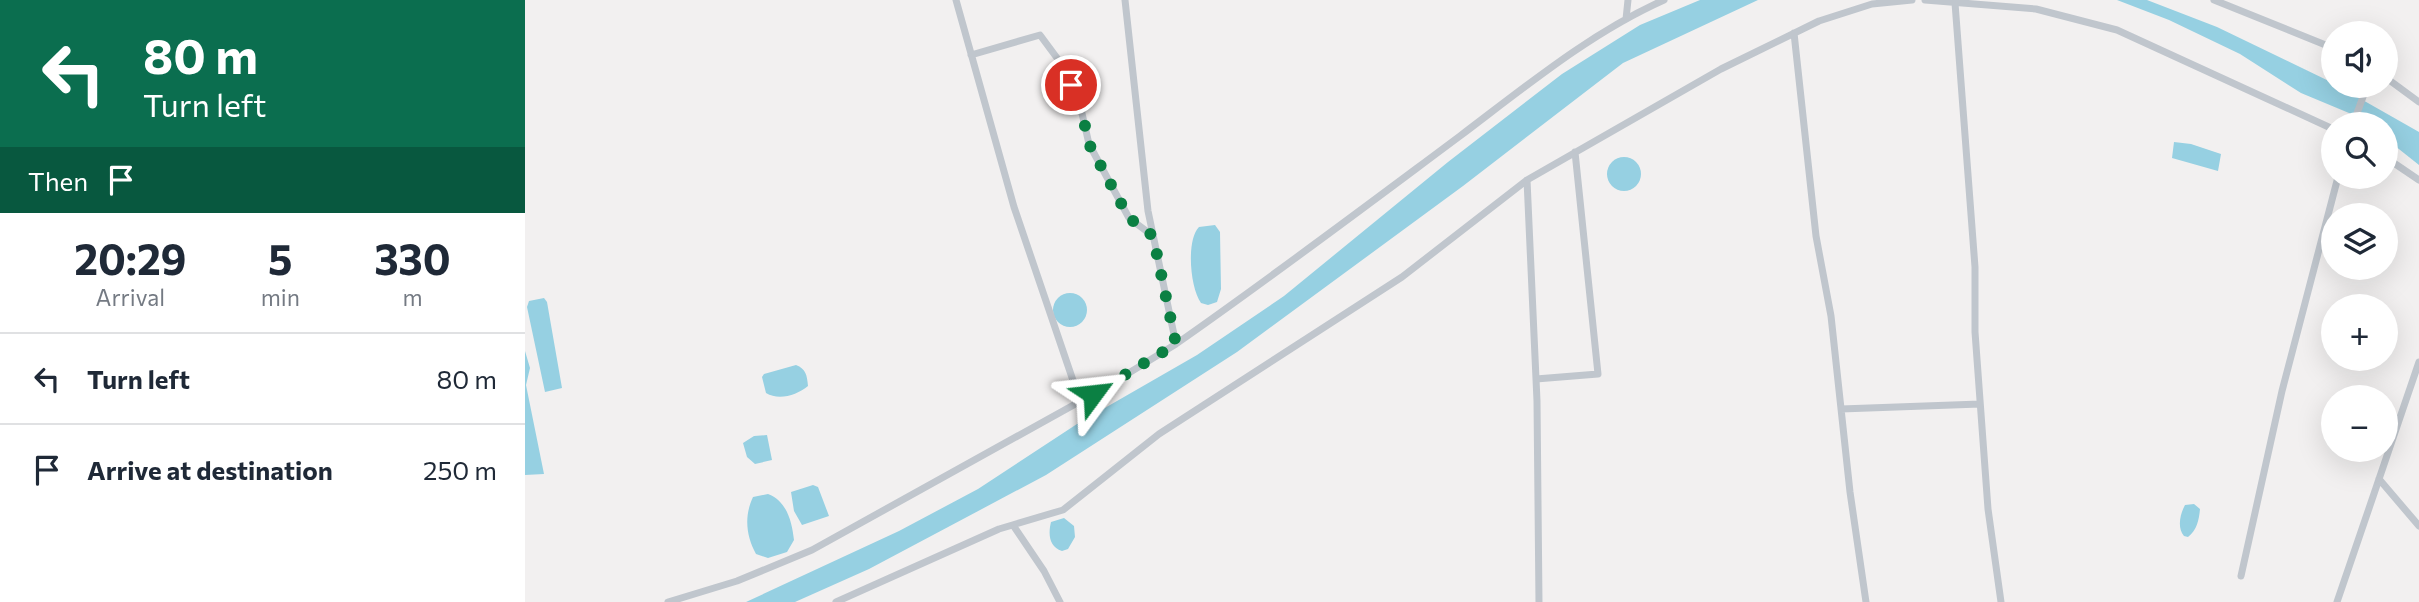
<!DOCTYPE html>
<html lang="en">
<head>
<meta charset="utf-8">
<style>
	:root { --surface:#fff; --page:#f2f2f3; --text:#1f2937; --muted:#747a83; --line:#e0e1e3 }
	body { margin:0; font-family:Commissioner,sans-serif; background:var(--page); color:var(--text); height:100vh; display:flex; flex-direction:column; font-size:26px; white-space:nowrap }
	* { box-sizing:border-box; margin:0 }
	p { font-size:23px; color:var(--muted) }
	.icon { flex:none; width:38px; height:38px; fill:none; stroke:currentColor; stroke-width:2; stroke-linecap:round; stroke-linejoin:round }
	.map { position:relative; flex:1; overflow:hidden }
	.side { display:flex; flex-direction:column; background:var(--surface); width:525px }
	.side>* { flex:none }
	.hud { background:#0b6e4f; color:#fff; overflow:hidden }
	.fabs { position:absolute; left:1796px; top:21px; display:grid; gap:14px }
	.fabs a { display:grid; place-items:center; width:77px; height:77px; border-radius:50%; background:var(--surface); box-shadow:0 7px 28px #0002; font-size:35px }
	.pin { position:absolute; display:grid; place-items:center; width:60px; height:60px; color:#fff; margin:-30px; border:4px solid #fff; border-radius:50%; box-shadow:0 2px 7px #0007 }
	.me { position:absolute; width:77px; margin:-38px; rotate:60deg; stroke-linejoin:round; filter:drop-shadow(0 0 5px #0008) }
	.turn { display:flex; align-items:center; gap:24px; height:147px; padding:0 28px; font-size:32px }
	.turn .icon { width:91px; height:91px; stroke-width:2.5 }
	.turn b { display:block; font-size:49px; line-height:60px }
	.then { display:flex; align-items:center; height:66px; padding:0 28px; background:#0003; gap:14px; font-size:26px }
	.eta { display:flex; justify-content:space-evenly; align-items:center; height:119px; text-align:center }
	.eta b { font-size:42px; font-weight:700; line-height:49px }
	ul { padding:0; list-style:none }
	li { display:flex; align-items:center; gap:21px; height:91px; padding:0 28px; border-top:2px solid var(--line) }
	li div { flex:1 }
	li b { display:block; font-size:26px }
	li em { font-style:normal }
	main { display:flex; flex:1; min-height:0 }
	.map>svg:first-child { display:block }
</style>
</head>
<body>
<main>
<section class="side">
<div class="hud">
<div class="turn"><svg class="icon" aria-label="left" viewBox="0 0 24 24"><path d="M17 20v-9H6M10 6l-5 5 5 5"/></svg><div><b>80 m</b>Turn left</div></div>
<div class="then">Then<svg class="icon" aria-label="arrive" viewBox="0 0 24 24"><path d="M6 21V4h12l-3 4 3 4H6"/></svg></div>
</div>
<div class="eta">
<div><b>20:29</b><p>Arrival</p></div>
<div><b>5</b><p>min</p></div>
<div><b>330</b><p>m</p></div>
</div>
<ul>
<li><svg class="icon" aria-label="left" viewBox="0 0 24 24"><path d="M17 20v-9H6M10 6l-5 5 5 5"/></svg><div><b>Turn left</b></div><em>80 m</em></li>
<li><svg class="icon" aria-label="arrive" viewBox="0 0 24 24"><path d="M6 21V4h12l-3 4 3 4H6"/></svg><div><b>Arrive at destination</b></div><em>250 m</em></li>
</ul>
</section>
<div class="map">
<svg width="1894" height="602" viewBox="0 0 1894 602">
	<rect width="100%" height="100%" fill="#f2f0f0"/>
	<path fill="#96d0e2" d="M1175 0H1233L1098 63 938 186 712 352 521 475 344 569 270 602H221L374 531 453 489 552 424 672 355 759 296 923 162 1037 74 1115 25Z
		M1592 0H1622L1692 27 1808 83V86H1813L1894 132V165L1860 138V124H1843L1836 118 1776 93 1715 54 1644 20Z
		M1649 142 1666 144 1696 154 1693 171 1647 158Z
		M1082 174a17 17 0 1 1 34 0a17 17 0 1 1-34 0Z
		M690 225 695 232 696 289 692 302 683 305 676 303C665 288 661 240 674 227Z
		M528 310a17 17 0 1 1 34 0a17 17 0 1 1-34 0Z
		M19 298 22 302 37 388 20 392 2 307 4 301Z
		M0 351 5 368 1 385 19 474 0 475Z
		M271 365C281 369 282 375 283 386 272 395 254 401 241 393L237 377 239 374Z
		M242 435 247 460 230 464 222 457 218 443 229 436Z
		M288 485 293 487 304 516 277 525 269 511 266 492Z
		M243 494C262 501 267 522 269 540L262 552 243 558 231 554C221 536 219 516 228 497Z
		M1669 504 1675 509C1674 520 1672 530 1663 537L1659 536C1652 528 1655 514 1660 505Z
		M539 518 549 526 550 537 543 549 537 551C524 547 523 534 526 522Z"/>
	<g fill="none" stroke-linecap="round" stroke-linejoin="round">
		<path stroke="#c0c6cd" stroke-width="7" d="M431 0 489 207 555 401
			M1400 0 1511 9 1592 30 1808 129
			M1689 0 1808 48
			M1430 3 1450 267V332L1463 509 1476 602
			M1101 19 1103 0
			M1269 33 1291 236 1306 316 1325 492 1341 602
			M446 55 515 35 535 62 556 109 564 144 604 218 628 236
			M1860 77 1894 102
			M1828 124 1842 86
			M1860 157 1894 180
			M1002 180 1012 401 1014 602
			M651 344C747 277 841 206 935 136 1000 87 1065 33 1139 0
			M1011 379 1073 374 1050 152
			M1316 409 1455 404
			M1854 479 1894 526
			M488 525 519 571 535 602
			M1716 576 1757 391 1813 177
			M143 602 212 581 287 550 581 387 651 344 623 211 600 0
			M311 602 474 529 538 510 634 434 877 277 1002 180 1196 69 1294 21 1347 4 1387 0
			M1812 602 1894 362"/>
	</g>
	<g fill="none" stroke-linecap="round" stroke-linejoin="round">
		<path stroke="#0b8043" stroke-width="12" stroke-dasharray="0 21.6" d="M546 85 556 108 564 144 604 218 628 236 651 344 568 394"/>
	</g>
</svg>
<div class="fabs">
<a><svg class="icon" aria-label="sound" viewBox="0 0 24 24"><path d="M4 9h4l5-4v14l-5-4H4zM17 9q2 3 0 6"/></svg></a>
<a><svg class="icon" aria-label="search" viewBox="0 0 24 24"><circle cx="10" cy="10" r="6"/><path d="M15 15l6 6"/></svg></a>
<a><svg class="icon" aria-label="layers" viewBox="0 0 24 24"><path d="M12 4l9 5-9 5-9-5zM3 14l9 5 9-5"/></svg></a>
<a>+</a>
<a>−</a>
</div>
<div class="pin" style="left:546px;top:85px;background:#d93025"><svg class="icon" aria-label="arrive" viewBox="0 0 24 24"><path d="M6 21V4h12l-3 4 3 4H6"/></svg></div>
<svg class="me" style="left:568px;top:394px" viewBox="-20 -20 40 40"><path d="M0-17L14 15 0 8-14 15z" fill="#0b8043" stroke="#fff" stroke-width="4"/></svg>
</div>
</main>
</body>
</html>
